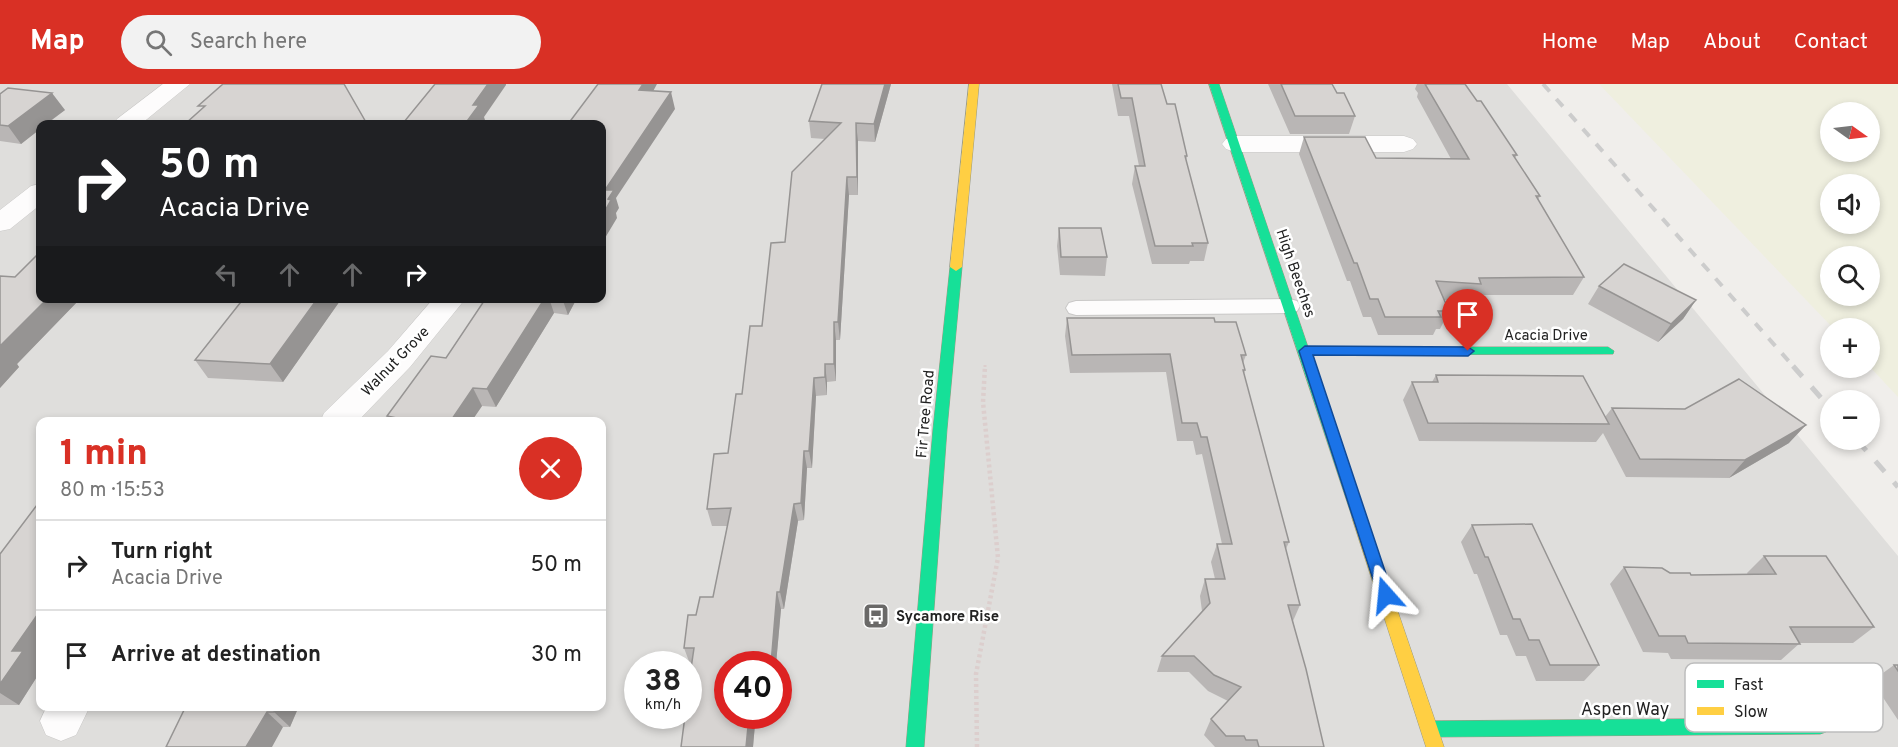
<!DOCTYPE html>
<html lang="en">
<head>
<meta charset="utf-8">
<style>
	:root { --surface:#fff; --page:#f2f2f2; --text:#222; --muted:#767676; --line:#e0e0e0; --accent:#d93025 }
	body { margin:0; font-family:Overpass,sans-serif; background:var(--page); color:var(--text); height:100vh; display:flex; flex-direction:column; font-size:22px; white-space:nowrap }
	* { box-sizing:border-box; margin:0 }
	p { font-size:20px; color:var(--muted) }
	.icon { flex:none; width:33px; height:33px; fill:none; stroke:currentColor; stroke-width:2; stroke-linecap:round; stroke-linejoin:round }
	.map { position:relative; flex:1; overflow:hidden }
	.details { position:absolute; left:36px; top:333px; width:570px; height:294px; display:flex; flex-direction:column; background:var(--surface); border-radius:12px; box-shadow:0 3px 9px #0003 }
	.details>* { flex:none }
	.hud { position:absolute; left:36px; top:36px; width:570px; height:183px; border-radius:12px; box-shadow:0 3px 9px #0003; background:#202124; color:#fff; overflow:hidden }
	.needle { width:39px; rotate:104deg }
	.buttons { position:absolute; left:1820px; top:18px; display:grid; gap:12px }
	.buttons a { display:grid; place-items:center; width:60px; height:60px; border-radius:50%; background:var(--surface); box-shadow:0 3px 9px #0003; font-size:30px }
	.speed { position:absolute; left:624px; top:567px; display:flex; gap:12px; font-size:30px; font-weight:700; text-align:center }
	.speed>* { display:grid; place-content:center; width:78px; height:78px; border-radius:50%; background:var(--surface); box-shadow:0 3px 9px #0003; line-height:1 }
	.speed small { font-size:15px; font-weight:400 }
	.speed .limit { border:9px solid #d22; background:#fff; color:#111 }
	.pin { position:absolute; display:grid; place-items:center; width:51px; height:51px; color:#fff; margin:-62px -26px; border-radius:50% 50% 50% 0; rotate:-45deg; box-shadow:0 0 6px #0007 }
	.pin .icon { rotate:45deg }
	.me { position:absolute; width:66px; margin:-33px; rotate:342deg; stroke-linejoin:round; filter:drop-shadow(0 0 4px #0008) }
	.turn { display:flex; align-items:center; gap:21px; height:126px; padding:0 24px; font-size:27px }
	.turn .icon { width:78px; height:78px; stroke-width:2.5 }
	.turn b { display:block; font-size:42px; line-height:51px }
	.lanes { display:flex; align-items:center; height:57px; padding:0 24px; background:#0003; justify-content:center; gap:30px; direction:ltr }
	.lanes .off { opacity:.35 }
	.round { display:grid; place-items:center; flex:none; width:63px; height:63px; border-radius:32px; background:var(--page) }
	.overview { display:flex; align-items:center; justify-content:space-between; height:102px; padding:0 24px }
	h1 { font-size:36px; font-weight:800; line-height:45px; color:var(--accent) }
	ul { padding:0; list-style:none }
	li { display:flex; align-items:center; gap:18px; height:90px; padding:0 24px; border-top:2px solid var(--line) }
	li div { flex:1 }
	li b { display:block; font-size:22px }
	li em { font-style:normal }
	header { display:flex; align-items:center; gap:36px; box-sizing:border-box; height:84px; padding:0 30px; background:var(--accent); color:#fff }
	header strong { font-size:28px }
	nav { display:flex; gap:33px; margin-inline-start:auto; font-size:21px }
	.search { width:420px; height:54px; background:var(--page); display:flex; align-items:center; gap:15px; box-sizing:border-box; padding:0 21px; border-radius:33px; color:var(--muted); font-size:22px }
	.map>svg:first-child { display:block }
</style>
</head>
<body>
<header>
<strong>Map</strong>
<div class="search"><svg class="icon" aria-label="search" viewBox="0 0 24 24"><circle cx="10" cy="10" r="6"/><path d="M15 15l6 6"/></svg>Search here</div>
<nav><a>Home</a><a>Map</a><a>About</a><a>Contact</a></nav>
</header>
<div class="map">
<svg width="1898" height="663" viewBox="0 0 1898 663">
	<rect width="100%" height="100%" fill="#f0eeeb"/>
	<path fill="#dfdedc" fill-rule="evenodd" d="M0 0H1507L1898 472V663H0ZM40 40H602V214H40ZM40 338H602V622H40ZM638 580H688V632H638ZM728 580H778V632H728Z"/>
	<path fill="#efefdf" fill-rule="evenodd" d="M1599 0H1898V313L1869 282V244H1833ZM1830 28H1869V68H1830ZM1830 100H1869V140H1830ZM1869 172V212H1830V172Z"/>
	<g fill="none" stroke-linecap="round" stroke-linejoin="round">
		<g stroke="#c9c8c7" stroke-width="2">
			<path id="lane" d="M1290 215 1297 217 1300 222 1297 227 1290 229 1076 231 1069 229 1066 224 1069 219 1076 217Z"/>
		</g>
		<g stroke="#c9c8c7" stroke-width="1">
			<path id="street" d="M163 0H190L141 40H114L117 35Z
				M1235 52H1404L1413 55 1417 60 1413 65 1404 68H1235L1226 65 1222 60 1226 55Z
				M40 100V121L10 145 0 147V126L31 102Z
				M434 214H466L410 283 357 338H320L324 329 388 267Z
				M47 622H90L76 651 61 657 46 651 40 637Z"/>
		</g>
		<g stroke="#999a82" stroke-width="1">
			<path id="fast" d="M1209 0H1219L1308 263H1608L1614 267 1613 270 1311 271 1366 434 1364 438 1359 440 1354 438Z
				M956 179 962 183 947 345 924 663H906L933 345 950 183Z
				M1820 634 1826 636 1829 642 1826 648 1820 650 1430 653 1424 651 1421 645 1424 639 1430 637Z"/>
		</g>
		<g stroke="#999a82" stroke-width="1">
			<path id="slow" d="M969 0H979L962 183 956 187 950 183Z
				M1359 428 1364 430 1366 434 1444 663H1426L1352 434 1354 430Z"/>
		</g>
		<path stroke="#dccecd" stroke-width="3" stroke-dasharray="2 2" stroke-linecap="butt" d="M985 283V280"/>
		<path stroke="#dccecd" stroke-width="4.5" stroke-dasharray="3 3" stroke-linecap="butt" d="M977 663 976 590 998 474 983 318 985 282"/>
		<use href="#lane" fill="#fdfcfc" fill-rule="evenodd"/>
		<use href="#street" fill="#fdfcfc" fill-rule="evenodd"/>
		<use href="#fast" fill="#16e098" fill-rule="evenodd"/>
		<use href="#slow" fill="#ffcf43" fill-rule="evenodd"/>
		<path stroke="#ccc" stroke-width="4" stroke-dasharray="10 10" stroke-linecap="butt" d="M1543 0 1794 283"/>
		<path stroke="#ccc" stroke-width="5" stroke-dasharray="14 14" stroke-linecap="butt" d="M1793 282 1830 324
			M1857 356 1898 403"/>
	</g>
	<path fill="#b9b6b5" d="M891 0 875 58 858 57V111H849L840 256H836V297L827 298V311L816 312 812 384H807L804 436 798 437 784 525H781L776 580H728V632H766L765 640H755L753 663H681L692 580H690L684 564 696 531 713 513 727 442H712L707 425 728 369 742 310 785 158 825 55 811 54 809 37Z
		M1112 0H1161L1167 20 1187 72 1186 77 1208 159 1204 177H1190L1189 180H1152L1132 100 1135 82H1139L1129 32H1118Z
		M1268 0H1332L1337 9 1355 32 1349 50H1290Z
		M1417 0H1465L1477 17 1517 71 1515 74 1540 112 1538 116 1584 193 1573 211H1475L1472 218 1444 216 1449 227 1440 245H1436L1433 251H1378L1371 233H1363L1350 197H1347L1299 70 1304 53 1376 74 1451 75 1417 13 1418 9 1415 5Z
		M0 10 65 26 21 60 0 57Z
		M1059 144 1107 173 1105 192 1060 191 1057 162Z
		M15 193 40 214H97L93 219 78 217 17 280 19 283 0 304Z
		M1599 202 1696 216 1683 235 1658 258 1588 220Z
		M244 214H342L283 298 208 294 195 276Z
		M486 214H577L568 231 554 229 496 323 482 322 471 338H390L387 332 446 274Z
		M1067 234 1215 238 1246 271 1243 279 1245 286 1244 290 1289 458 1286 465 1300 521 1293 537 1324 663H1215L1204 651 1211 635 1228 617 1208 607 1189 588H1157L1162 572 1202 527 1200 512 1205 495H1215L1211 478 1217 460H1222L1202 370 1196 371 1193 357H1177L1166 288 1070 289 1065 252Z
		M1436 291 1605 333 1612 324 1789 359 1729 394 1626 393 1603 349 1596 358 1419 357 1403 316 1412 298H1432Z
		M40 417V574L37 578 40 580V588L19 621H0V470Z
		M1472 441 1599 581 1584 597H1536L1526 572H1516L1507 551H1500L1477 490H1474L1461 458Z
		M1764 472 1874 543 1853 559H1800L1781 576 1671 575 1668 569 1643 568 1610 500 1624 483 1691 491H1748L1747 489Z
		M1894 581H1898V636L1872 597Z
		M186 622H299L290 643H283Z"/>
	<path fill="#969493" d="M488 0H506V1L484 33 486 39 484 40H465L473 21Z
		M643 0H657L644 24 639 6Z
		M885 0H891L875 58 874 40Z
		M671 8 675 25 616 114 619 124 616 129 617 134 602 159V132L605 106Z
		M52 9 65 26 46 40H40V45L21 60 8 42Z
		M856 39 858 57V111L857 93Z
		M847 93 849 111 840 256 838 238Z
		M48 214H75L78 217 17 280 19 283 0 304V262Z
		M90 214H97L93 219Z
		M318 214H342L283 298 270 280Z
		M545 214H549L554 229 496 323 487 305Z
		M562 214H577L568 231Z
		M1696 216 1683 235 1658 258 1671 240Z
		M834 238 836 256V297L834 280Z
		M825 280 827 298V311L825 293Z
		M814 294 816 312 812 384 809 367Z
		M473 304 482 322 471 338H450Z
		M1806 341 1789 359 1729 394 1745 376Z
		M804 367 807 384 804 436 801 419Z
		M794 420 798 437 784 525 780 508Z
		M777 508 781 525 776 580H771Z
		M40 527V574L37 578 40 580V588L19 621 0 609V600L12 567Z
		M276 622H299L290 643 274 628Z
		M267 628 283 643 272 663H246Z
		M749 632H752L755 640 753 663H746Z
		M763 632H766L765 640Z"/>
	<path fill="#d7d4d2" stroke="#969493" stroke-width="1.5" d="M223 0H344L367 40H185L205 22H198Z
		M435 0H488L473 21H479L465 40H397L400 37 404 38Z
		M598 0H643L639 6 671 8 605 106H614L608 115 611 116 602 132V40H568Z
		M822 0H885L874 40 856 39 857 93H847L838 238H834V280H825V293L814 294 809 367H804L801 419 794 420 780 508H777L771 580H728V632H749L746 663H681L685 632H688V605L694 564H684L688 531H696L700 513H713L731 424 707 425 714 370 728 369 736 310H742L750 242H762L771 159 785 158 792 88 841 39 809 37Z
		M1118 0H1161L1167 20H1175L1187 72H1185L1208 159H1192L1193 162H1155L1135 82H1145L1132 14H1121Z
		M1281 0H1332L1337 9H1344L1355 32H1295Z
		M1425 0H1465L1477 17H1481L1517 71H1513L1540 112H1536L1584 193 1479 194 1481 200 1436 197 1449 227H1438L1441 233H1385L1378 215H1370L1357 179H1354L1304 53H1365L1376 74 1469 75Z
		M8 4 52 9 8 42 0 41V10Z
		M1059 144H1101L1107 173H1061Z
		M40 168V214H48L0 262V192L15 193Z
		M1624 180 1696 216 1671 240 1599 202Z
		M244 214H318L270 280 195 276Z
		M486 214H545L487 305 473 304 450 338H395L397 334 387 332 431 272 446 274Z
		M1067 234H1214L1215 238H1236L1246 271H1241L1245 286H1243L1289 458H1284L1300 521H1288L1306 585 1324 663H1259L1257 656H1246L1244 652H1226L1211 635 1241 603 1214 591 1194 572H1162L1210 519 1205 495H1225L1217 460H1232L1207 353H1201L1197 339H1182L1170 270 1072 271Z
		M1436 291 1583 292 1609 340 1428 339 1412 298H1438Z
		M1739 295 1806 341 1745 376 1640 375 1612 324 1685 325Z
		M40 417V527L12 567H23L0 600V470Z
		M1532 440 1599 581H1550L1539 556H1529L1520 535H1513L1488 473H1485L1472 441Z
		M1764 472H1826L1874 543H1790L1800 560 1688 559 1685 552H1659L1624 483 1662 484 1670 489H1690L1691 491 1776 490Z
		M1894 581H1898V587Z
		M186 622H276L274 628H267L246 663H166Z"/>
	<path fill="#1a73e8" stroke="#114b97" stroke-width="1.5" d="M1305 262 1468 263 1474 267 1468 272 1313 271 1393 511 1391 516 1386 518 1380 516 1378 511 1299 267Z"/>
	<defs>
		<g id="bus-square" transform="scale(1.35)"><rect x="-9" y="-9" width="18" height="18" rx="4" fill="#6a6968" stroke="#fff"/><path d="M-5-6H5V4H4V6H2V4H-2V6H-4V4H-5ZM-3.5-4V0h7V-4ZM-3.5 1.2v1.5H-2V1.2ZM2 1.2v1.5H3.5V1.2Z" fill="#fff"/></g>
	</defs>
	<g fill-rule="evenodd">
		<use href="#bus-square" x="876" y="532"/>
	</g>
	<g text-anchor="middle" stroke-width="5" stroke-linejoin="round" paint-order="stroke">
		<g font-size="15" fill="#222" stroke="#fff">
			<text transform="translate(1296 189) rotate(71)" y="5">High Beeches</text>
			<text x="1546" y="256">Acacia Drive</text>
			<text transform="translate(395 277) rotate(-46)" y="5">Walnut Grove</text>
			<text transform="translate(925 330) rotate(-85)" y="5">Fir Tree Road</text>
		</g>
		<g font-size="15" font-weight="bold" fill="#222" stroke="#fff" text-anchor="start">
			<text x="896" y="537">Sycamore Rise</text>
		</g>
		<g font-size="18" fill="#222" stroke="#fff">
			<text x="1625" y="631">Aspen Way</text>
		</g>
	</g>
	<rect x="1685" y="579" width="198" height="69" rx="9" fill="#fff" stroke="#bdbdbd" stroke-width="1.5"/>
	<rect x="1697" y="596" width="27" height="8" fill="#16e098"/>
	<rect x="1697" y="623" width="27" height="8" fill="#ffcf43"/>
	<g font-size="16" fill="#222">
		<text x="1734" y="606">Fast</text>
		<text x="1734" y="633">Slow</text>
	</g>
</svg>
<div class="buttons">
<a><svg class="needle" viewBox="-14 -14 28 28"><path d="M0-13l5 13h-10z" fill="#e53935"/><path d="M0 13l5-13h-10z" fill="#767676"/></svg></a>
<a><svg class="icon" aria-label="sound" viewBox="0 0 24 24"><path d="M4 9h4l5-4v14l-5-4H4zM17 9q2 3 0 6"/></svg></a>
<a><svg class="icon" aria-label="search" viewBox="0 0 24 24"><circle cx="10" cy="10" r="6"/><path d="M15 15l6 6"/></svg></a>
<a>+</a>
<a>−</a>
</div>
<div class="speed"><div>38<small>km/h</small></div><div class="limit">40</div></div>
<div class="pin" style="left:1468px;top:267px;background:#d93025"><svg class="icon" aria-label="arrive" viewBox="0 0 24 24"><path d="M6 21V4h12l-3 4 3 4H6"/></svg></div>
<svg class="me" style="left:1386px;top:511px" viewBox="-20 -20 40 40"><path d="M0-17L14 15 0 8-14 15z" fill="#1a73e8" stroke="#fff" stroke-width="4"/></svg>
<div class="hud">
<div class="turn"><svg class="icon" aria-label="right" viewBox="0 0 24 24"><path d="M7 20v-9h11M14 6l5 5-5 5"/></svg><div><b>50 m</b>Acacia Drive</div></div>
<div class="lanes"><svg class="icon off" aria-label="left" viewBox="0 0 24 24"><path d="M17 20v-9H6M10 6l-5 5 5 5"/></svg><svg class="icon off" aria-label="ahead" viewBox="0 0 24 24"><path d="M12 20V5M6 11l6-6 6 6"/></svg><svg class="icon off" aria-label="ahead" viewBox="0 0 24 24"><path d="M12 20V5M6 11l6-6 6 6"/></svg><svg class="icon" aria-label="right" viewBox="0 0 24 24"><path d="M7 20v-9h11M14 6l5 5-5 5"/></svg></div>
</div>
<section class="details">
<div class="overview"><div><h1>1 min</h1><p>80 m · 15:53</p></div><a class="round" style="background:#d93025;color:#fff"><svg class="icon" aria-label="close" viewBox="0 0 24 24"><path d="M6 6l12 12M18 6L6 18"/></svg></a></div>
<ul>
<li><svg class="icon" aria-label="right" viewBox="0 0 24 24"><path d="M7 20v-9h11M14 6l5 5-5 5"/></svg><div><b>Turn right</b><p>Acacia Drive</p></div><em>50 m</em></li>
<li><svg class="icon" aria-label="arrive" viewBox="0 0 24 24"><path d="M6 21V4h12l-3 4 3 4H6"/></svg><div><b>Arrive at destination</b></div><em>30 m</em></li>
</ul>
</section>
</div>
</body>
</html>
